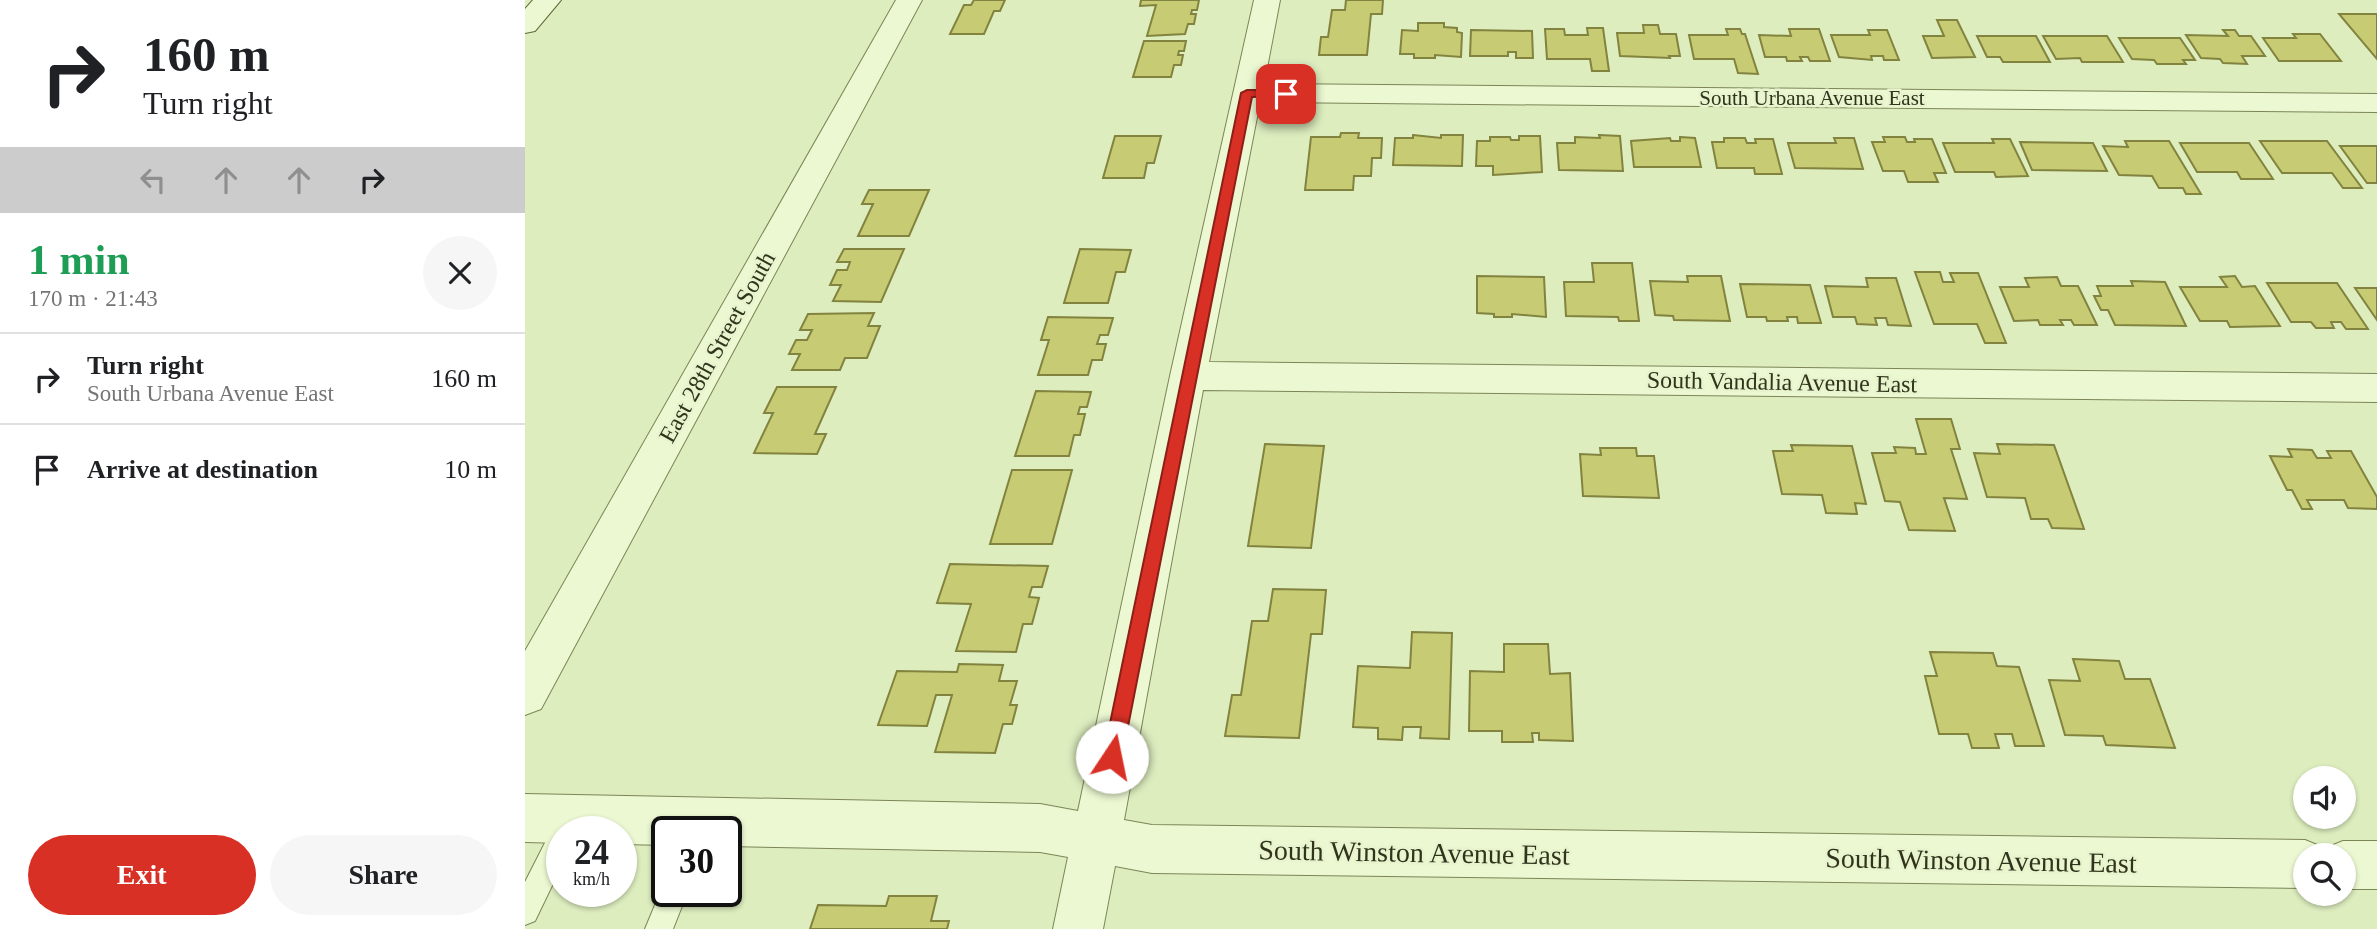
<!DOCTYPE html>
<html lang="en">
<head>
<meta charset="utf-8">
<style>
	:root { --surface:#fff; --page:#f6f6f6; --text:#202124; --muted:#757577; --line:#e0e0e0; --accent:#d93025 }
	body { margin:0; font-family:"Times New Roman",serif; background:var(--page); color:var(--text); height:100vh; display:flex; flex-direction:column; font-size:26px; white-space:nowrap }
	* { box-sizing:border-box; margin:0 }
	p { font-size:23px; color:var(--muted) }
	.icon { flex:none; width:38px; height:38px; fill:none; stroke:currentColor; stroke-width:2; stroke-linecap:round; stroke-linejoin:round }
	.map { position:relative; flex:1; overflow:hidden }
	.sheet { display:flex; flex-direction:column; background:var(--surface); width:525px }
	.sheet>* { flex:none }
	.guide { background:#fff; color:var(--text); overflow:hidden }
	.tools { position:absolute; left:1768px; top:766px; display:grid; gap:14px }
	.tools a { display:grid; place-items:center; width:63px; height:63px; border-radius:50%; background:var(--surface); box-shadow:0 2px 5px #0004; font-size:35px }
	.speed { position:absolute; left:21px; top:816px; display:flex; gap:14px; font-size:35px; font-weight:700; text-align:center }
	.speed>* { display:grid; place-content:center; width:91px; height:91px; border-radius:50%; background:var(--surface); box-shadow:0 2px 5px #0004; line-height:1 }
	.speed small { font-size:18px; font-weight:400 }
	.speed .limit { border:4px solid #111; border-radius:10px; background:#fff; color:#111 }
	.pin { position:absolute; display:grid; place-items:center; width:60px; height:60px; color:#fff; margin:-30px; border-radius:14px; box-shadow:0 4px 10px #0006 }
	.me { position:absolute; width:77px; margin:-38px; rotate:11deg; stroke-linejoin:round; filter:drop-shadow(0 0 5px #0008) }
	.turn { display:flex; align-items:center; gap:24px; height:147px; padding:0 28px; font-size:32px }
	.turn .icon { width:91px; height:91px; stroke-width:2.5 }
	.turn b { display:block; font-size:49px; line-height:60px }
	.lanes { display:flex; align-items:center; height:66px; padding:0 28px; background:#0003; justify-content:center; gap:35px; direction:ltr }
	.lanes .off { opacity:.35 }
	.round { display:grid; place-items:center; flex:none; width:74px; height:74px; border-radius:37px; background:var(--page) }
	.head { display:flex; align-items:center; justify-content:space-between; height:119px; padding:0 28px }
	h1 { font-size:42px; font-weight:700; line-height:52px; color:#1e9e55 }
	.action { display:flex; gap:14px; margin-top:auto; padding:14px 28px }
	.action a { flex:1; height:80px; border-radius:42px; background:var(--accent); color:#fff; font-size:28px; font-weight:700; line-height:80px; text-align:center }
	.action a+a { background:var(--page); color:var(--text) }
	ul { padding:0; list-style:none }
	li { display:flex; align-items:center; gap:21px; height:91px; padding:0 28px; border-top:2px solid var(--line) }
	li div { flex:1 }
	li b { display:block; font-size:26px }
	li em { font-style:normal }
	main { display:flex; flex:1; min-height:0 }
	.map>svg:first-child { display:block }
</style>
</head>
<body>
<main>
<section class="sheet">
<div class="guide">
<div class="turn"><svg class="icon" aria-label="right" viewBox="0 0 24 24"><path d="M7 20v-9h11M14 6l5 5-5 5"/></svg><div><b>160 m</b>Turn right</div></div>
<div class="lanes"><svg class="icon off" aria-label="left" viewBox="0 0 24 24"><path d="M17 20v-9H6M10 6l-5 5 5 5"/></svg><svg class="icon off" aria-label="ahead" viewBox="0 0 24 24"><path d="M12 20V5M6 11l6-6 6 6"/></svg><svg class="icon off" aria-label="ahead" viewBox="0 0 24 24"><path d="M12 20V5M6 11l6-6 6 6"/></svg><svg class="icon" aria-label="right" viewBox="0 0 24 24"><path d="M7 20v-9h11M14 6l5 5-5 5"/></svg></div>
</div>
<div class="head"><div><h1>1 min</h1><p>170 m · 21:43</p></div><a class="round"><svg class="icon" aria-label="close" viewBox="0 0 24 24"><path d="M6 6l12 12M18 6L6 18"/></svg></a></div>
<ul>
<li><svg class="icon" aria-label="right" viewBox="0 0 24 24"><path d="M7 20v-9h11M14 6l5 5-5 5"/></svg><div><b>Turn right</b><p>South Urbana Avenue East</p></div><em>160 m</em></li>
<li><svg class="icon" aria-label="arrive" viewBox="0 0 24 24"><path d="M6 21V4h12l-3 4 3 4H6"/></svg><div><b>Arrive at destination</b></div><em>10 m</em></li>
</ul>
<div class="action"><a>Exit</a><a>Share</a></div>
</section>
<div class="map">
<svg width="1852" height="929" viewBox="0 0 1852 929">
	<rect width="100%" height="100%" fill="#ddedbe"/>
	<path fill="#c7cb74" stroke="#82833e" stroke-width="2" d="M449 0H480L475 11H469L459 34H425L439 5H446Z
		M616 0H674L672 10H667L666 14H671L669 24H663L660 34 622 36 631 5 615 6Z
		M821 0H858L857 14H846L842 55H794L796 37H803L807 10H820Z
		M1814 14H1852V59Z
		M1412 20H1432L1450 57 1407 58 1398 36H1419Z
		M893 23H919V27L932 28V32L937 33 936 57 910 55V58H889V54H875L877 30 893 31Z
		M1118 25H1133L1135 34H1151L1155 56H1144L1145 58 1095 56 1092 33H1119Z
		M1062 28H1078L1084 71H1067L1065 59H1022L1020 29H1039L1040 35H1063Z
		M1201 29H1215L1217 34H1220L1233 74 1213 73 1209 59H1169L1164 35H1203Z
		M1264 29H1294L1305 61H1285L1283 57H1275L1277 61H1262L1261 57H1240L1234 35 1266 36Z
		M946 30 1007 31 1008 58H991V52H983V56H945Z
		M1343 30H1362L1374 60H1359L1358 56H1346L1347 60 1314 57 1306 35H1345Z
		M1698 30H1710L1714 36H1726L1740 56H1717L1722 64 1698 63 1695 59 1676 58 1661 35 1703 36Z
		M1768 34H1795L1816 61H1754L1738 38H1771Z
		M1452 36H1511L1525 62H1478L1475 57H1462Z
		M1518 36H1582L1598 62H1557L1555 58 1531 59Z
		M1594 38H1655L1670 60H1658L1661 64H1632L1629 60 1607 59Z
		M619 41H661L659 51H654L653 55H658L656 65H649L646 77H608Z
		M816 133H834L833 138H857L856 158H847L846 176H829L828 190H780L786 137H815Z
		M888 135 916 138V135H938L937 166 868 165 870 138H888Z
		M1074 135 1095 136 1098 171 1034 170 1032 143H1050V137L1075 138Z
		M590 136H636L629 163H622L619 178H578Z
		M994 136H1015L1017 172 968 175V166H951L952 141H965V137H985L986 140H994Z
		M1155 137 1170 138 1176 167H1109L1106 141 1145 138 1146 141H1155Z
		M1358 137H1380L1382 142H1390L1389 139H1407L1421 173H1409L1413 182H1383L1379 171H1358L1347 142H1360Z
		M1199 138H1220L1222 143H1231L1230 139H1248L1257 174H1230L1229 168H1192L1187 142H1199Z
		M1309 138H1329L1338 169 1270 168 1263 143H1311Z
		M1467 139H1485L1503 176 1471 177 1469 172H1430L1418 143H1469Z
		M1600 141H1644L1676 194H1661L1658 188H1634L1627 176 1594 175 1578 146 1603 147Z
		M1735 141H1802L1837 188H1818L1807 173H1757Z
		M1495 142 1568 143 1582 171 1507 170Z
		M1655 143H1724L1748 179H1716L1712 172H1672Z
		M1815 146H1852V183H1842Z
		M344 190H404L384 236H333L348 204H337Z
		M319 249H379L356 302 308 301 316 285H305L312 270H322L325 262H312Z
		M555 249 606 250 600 272H591L583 303H539Z
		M1067 263H1107L1114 321H1094L1093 317 1041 316 1039 282H1069Z
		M1390 272H1415L1418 282H1429L1425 273H1453L1481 343H1460L1452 324H1409Z
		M952 276 1019 277 1021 317 987 314V317H969V314L952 313Z
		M1162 276H1196L1205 321 1149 320 1148 316 1130 315 1125 281 1163 282Z
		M1710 276 1717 287 1730 286 1755 326 1705 327 1702 321H1675L1655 287H1702L1695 277Z
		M1532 277 1536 286H1553L1572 325H1549L1546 320H1535L1538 325H1515L1513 320 1489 321 1475 287H1504L1500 278Z
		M1341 278H1371L1386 326 1363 325 1361 318H1350L1352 325 1332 324 1330 317H1308L1300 286 1343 287Z
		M1606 281 1640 282 1661 326 1590 325 1583 310H1576L1569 296H1576L1572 286H1608Z
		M1742 283H1812L1843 329H1821L1816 322H1806L1809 328H1791L1786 322H1766Z
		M1215 284 1285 285 1296 323H1273L1272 317H1262L1263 321H1242L1241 317H1222Z
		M1830 288H1852V320Z
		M349 313 343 326H355L342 358H320L315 370H267L275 354H264L271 340H282L287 330H275L283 314Z
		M523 317 588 318 583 335H575L572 344H581L577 360H567L563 375H513L524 340H516Z
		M252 387H311L290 434H301L292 454 229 453 248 413H239Z
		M511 391 566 392 562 407H555L553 414H560L555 435H549L544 456H490Z
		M1391 419H1426L1435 449H1426L1442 499 1419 498 1430 531 1384 530 1375 502 1360 501 1347 453H1371L1369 447 1390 448 1391 454H1401Z
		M740 444 799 446 786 548 723 546Z
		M1472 444 1529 445 1559 529 1527 528 1523 519H1506L1500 498 1462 497 1449 453 1475 454Z
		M1266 445 1327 446 1341 504 1330 503 1332 514 1301 513 1297 495 1257 494 1248 451H1268Z
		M1075 448H1111L1112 456H1129L1134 498 1058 496 1055 454 1076 455Z
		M1763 449 1787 450 1792 458H1806L1802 451H1826L1852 497V509L1823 508 1819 500H1782L1787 509H1777L1767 490H1762L1745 456 1767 457Z
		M487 470H547L527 544H465Z
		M425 564 523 566 517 587H507L504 597 514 598 507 624H498L491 652 431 651 446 604 412 603Z
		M748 589 801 590 797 634H786L774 738 700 736 707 695H716L727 621H743Z
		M887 632 927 633 924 739 895 738 896 727H878L877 740 853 739V728L828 727 833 666 885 668Z
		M979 644H1023L1025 674 1045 673 1048 741 1014 740V733H1007L1008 742H977V731H944L945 671 979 672Z
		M1405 652 1468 653 1472 666 1494 667 1519 746H1490L1487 734H1470L1474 748H1447L1443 734H1414L1400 676H1412Z
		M1548 659 1594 661 1600 679H1625L1650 748 1581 745 1578 736 1540 735 1524 680 1555 681Z
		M434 664 478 665 474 681H492L485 705H492L487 724H478L470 753 410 752 427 695H411L402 726 353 725 372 671 432 672Z
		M364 896H412L406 921H424L422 929H285L293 905 361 906Z"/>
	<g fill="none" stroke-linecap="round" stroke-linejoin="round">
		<g stroke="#7d8557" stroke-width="2">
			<path id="lane" d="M37 823 46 827 48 831H37V865L10 921 0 925V882L28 827Z
				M140 881 142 891H163L148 929H120Z"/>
		</g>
		<g stroke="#7d8557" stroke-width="2">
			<path id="street" d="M371 0H397L16 709 0 715V651Z
				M729 0H755L739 84 1852 94V112L735 102 684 362 1852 374V402L678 390 599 820 627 825 1780 840 1797 847 1799 852 1801 848 1818 841H1852V889H1818V856H1780V888L627 873 590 866 578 929H528L543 857 515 852 201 846V831H142V845L96 844V831H37V843L0 842V794L515 804 553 811 645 376Z"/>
		</g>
		<g stroke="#61663b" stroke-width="2">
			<path id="secondary" d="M8 0H36L10 31 0 33V9Z"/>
		</g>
		<use href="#lane" fill="#ebf8d1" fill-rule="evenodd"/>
		<use href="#street" fill="#ebf8d1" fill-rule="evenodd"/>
		<use href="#secondary" fill="#ebf8d1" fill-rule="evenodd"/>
	</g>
	<path fill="#d93025" stroke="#8d1f18" stroke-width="2" d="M761 90 765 91V96L727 97 597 757 594 764 587 766 581 764 578 757 716 93 722 90Z"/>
	<g text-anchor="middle" stroke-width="5" stroke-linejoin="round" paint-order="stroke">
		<g font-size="21" fill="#31341c" stroke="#e7f4ce">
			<text x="1287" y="105">South Urbana Avenue East</text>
		</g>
		<g font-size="24" fill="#31341c" stroke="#e7f4ce">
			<text transform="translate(192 347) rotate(-61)" y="8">East 28th Street South</text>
			<text transform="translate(1257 382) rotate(1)" y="8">South Vandalia Avenue East</text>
		</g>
		<g font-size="28" fill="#31341c" stroke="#e7f4ce">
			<text transform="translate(889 852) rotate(1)" y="10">South Winston Avenue East</text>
			<text transform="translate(1456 860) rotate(1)" y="10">South Winston Avenue East</text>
		</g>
	</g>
</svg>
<div class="tools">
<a><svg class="icon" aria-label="sound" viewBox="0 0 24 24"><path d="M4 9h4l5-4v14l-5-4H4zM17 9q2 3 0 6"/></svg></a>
<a><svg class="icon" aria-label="search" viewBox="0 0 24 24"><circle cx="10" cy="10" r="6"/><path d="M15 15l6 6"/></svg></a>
</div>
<div class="speed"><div>24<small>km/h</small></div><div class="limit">30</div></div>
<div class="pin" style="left:761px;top:94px;background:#d93025"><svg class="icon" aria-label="arrive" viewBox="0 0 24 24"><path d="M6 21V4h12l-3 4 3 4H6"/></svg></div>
<svg class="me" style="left:587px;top:757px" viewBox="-20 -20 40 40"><circle r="19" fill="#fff"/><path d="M0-13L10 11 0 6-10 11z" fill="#d93025"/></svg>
</div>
</main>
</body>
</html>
